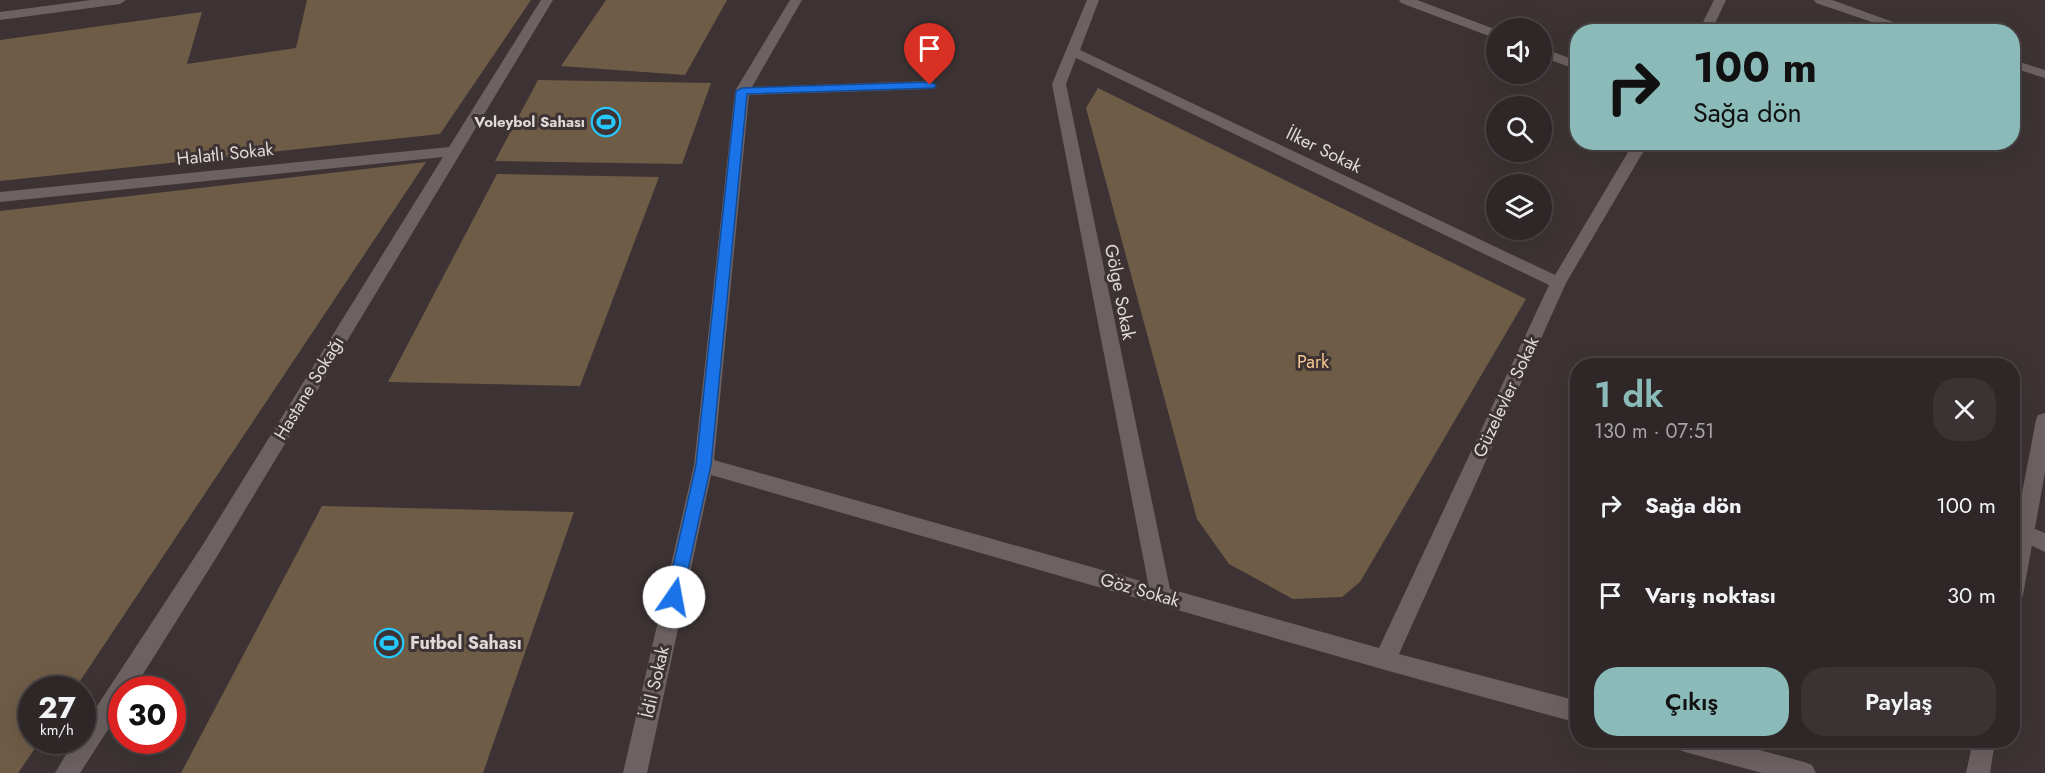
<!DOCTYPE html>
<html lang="tr">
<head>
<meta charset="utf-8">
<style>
	:root { --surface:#2e2627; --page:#3a3233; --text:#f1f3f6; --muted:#a7a5a7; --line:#494344; --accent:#8bbbb9 }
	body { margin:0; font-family:Jost,sans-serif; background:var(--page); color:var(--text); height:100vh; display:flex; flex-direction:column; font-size:22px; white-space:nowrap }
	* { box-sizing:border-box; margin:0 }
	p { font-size:20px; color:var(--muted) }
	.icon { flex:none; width:33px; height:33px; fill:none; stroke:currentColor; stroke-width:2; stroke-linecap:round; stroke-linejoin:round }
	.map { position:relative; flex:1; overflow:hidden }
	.side { position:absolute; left:1570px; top:358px; width:450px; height:390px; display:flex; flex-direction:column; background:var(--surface); border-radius:24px; box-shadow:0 6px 24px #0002,0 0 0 2px var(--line) }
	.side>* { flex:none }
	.top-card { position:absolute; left:1570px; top:24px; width:450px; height:126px; border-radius:24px; box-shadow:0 6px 24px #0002,0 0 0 2px var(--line); background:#8bbbb9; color:#111; overflow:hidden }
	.fabs { position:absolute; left:1486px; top:18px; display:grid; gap:12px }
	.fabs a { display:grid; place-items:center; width:66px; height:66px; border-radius:50%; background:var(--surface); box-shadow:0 6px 24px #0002,0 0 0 2px var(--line); font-size:30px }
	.speed { position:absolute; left:18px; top:676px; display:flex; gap:12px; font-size:30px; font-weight:700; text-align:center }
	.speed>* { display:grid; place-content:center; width:78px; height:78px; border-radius:50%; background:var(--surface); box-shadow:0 6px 24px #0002,0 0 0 2px var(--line); line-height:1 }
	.speed small { font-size:15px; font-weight:400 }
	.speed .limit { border:9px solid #d22; background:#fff; color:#111 }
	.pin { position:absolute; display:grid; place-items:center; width:51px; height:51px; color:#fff; margin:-62px -26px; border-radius:50% 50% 50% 0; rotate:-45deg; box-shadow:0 0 6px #0007 }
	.pin .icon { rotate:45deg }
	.me { position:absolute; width:66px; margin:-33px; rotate:12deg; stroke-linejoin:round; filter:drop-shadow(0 0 4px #0008) }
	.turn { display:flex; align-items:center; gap:21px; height:126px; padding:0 24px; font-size:27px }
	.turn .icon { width:78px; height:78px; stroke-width:2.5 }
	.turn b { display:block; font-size:42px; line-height:51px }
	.round { display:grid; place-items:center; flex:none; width:63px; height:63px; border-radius:24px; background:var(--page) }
	.head { display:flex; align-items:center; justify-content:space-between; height:102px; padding:0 24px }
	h1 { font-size:36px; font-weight:600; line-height:45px; color:var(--accent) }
	.action { display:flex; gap:12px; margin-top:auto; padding:12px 24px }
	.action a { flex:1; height:69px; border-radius:24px; background:var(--accent); color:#111; font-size:24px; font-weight:600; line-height:69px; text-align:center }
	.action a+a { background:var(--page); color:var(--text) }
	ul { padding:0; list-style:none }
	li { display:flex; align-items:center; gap:18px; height:90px; padding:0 24px }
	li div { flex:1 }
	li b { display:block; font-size:22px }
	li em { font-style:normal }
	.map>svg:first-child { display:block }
</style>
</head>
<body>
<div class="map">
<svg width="2045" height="773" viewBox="0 0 2045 773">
	<rect width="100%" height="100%" fill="#3d3334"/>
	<path fill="#6f5c47" d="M307 0H531L440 134 0 181V40L202 12 187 64 296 48Z
		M606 0H727L685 75 561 66Z
		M538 80 711 83 682 164 495 161Z
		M1098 88 1526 299 1360 582 1342 597 1293 599 1229 564 1197 519 1086 108Z
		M426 162 74 690H32V741H40L18 773H0V211Z
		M497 174 659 177 580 386 388 382Z
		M322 506 574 512 483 773H181Z"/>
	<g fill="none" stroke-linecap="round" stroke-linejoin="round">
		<path fill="#6d6263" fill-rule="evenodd" d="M91 0H126L120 4 0 20V12Z
			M541 0H553L216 558 133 690H122V708L80 773H55L74 741H82V729L202 546 443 157 0 202V192L449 147Z
			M790 0H802L752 87 930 81 937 85 930 89 749 95 714 460 1148 583 1052 84 1087 0H1099L1080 50 1555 275 1634 142H1649L1566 283 1399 654 1578 701V723L1385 670 711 475 647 773H623L694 465 735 91ZM1076 58 1549 285 1379 648 1170 589 1066 84Z
			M1399 0H1417L1497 30V39L1401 3Z
			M1714 0H1726L1711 32H1698Z
			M1814 0H1832L1921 32H1901L1816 3Z
			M1542 48 1578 61V70L1542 57Z
			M2013 60 2045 70V78L2013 68Z
			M2025 525 2045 533V552L2018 539 2015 533 2018 527Z
			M1674 741H1726L1804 762 1812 765 1816 773H1762L1685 752 1677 749Z"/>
		<path fill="#6d6263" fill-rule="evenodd" d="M2045 413V472L2023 595 2020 601 2013 604V540L2036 420 2038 415Z
			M1973 741H1995L1990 773H1966Z"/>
	</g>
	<path fill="#1a73e8" stroke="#114b97" stroke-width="1.5" d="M930 82 936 85 934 88 747 94 711 465 682 597 680 602 674 604 669 602 666 597 696 465 736 91 742 88Z"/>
	<defs>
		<g id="stadium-ring" transform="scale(1.5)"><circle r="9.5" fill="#3d3334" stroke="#26c9fe" stroke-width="1.5"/><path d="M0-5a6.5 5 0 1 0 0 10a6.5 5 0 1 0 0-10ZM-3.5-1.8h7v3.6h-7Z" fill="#26c9fe"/></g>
	</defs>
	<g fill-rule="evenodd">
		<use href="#stadium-ring" x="606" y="122"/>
		<use href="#stadium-ring" x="389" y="643"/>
	</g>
	<g text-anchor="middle" stroke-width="6" stroke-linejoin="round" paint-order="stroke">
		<g font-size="15" font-weight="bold" fill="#dfd9d9" stroke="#3d3334" text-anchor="end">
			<text x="585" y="127">Voleybol Sahası</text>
		</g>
		<g font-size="18" fill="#dfd9d9" stroke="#3d3334">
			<text transform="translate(1324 150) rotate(26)" y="6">İlker Sokak</text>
			<text transform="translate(225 154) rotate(-6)" y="6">Halatlı Sokak</text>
			<text transform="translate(1120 292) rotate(79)" y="6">Gölge Sokak</text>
			<text transform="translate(309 388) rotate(-59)" y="6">Hastane Sokağı</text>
			<text transform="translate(1506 397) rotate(-65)" y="6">Güzelevler Sokak</text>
			<text transform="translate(1140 590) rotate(16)" y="6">Göz Sokak</text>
			<text transform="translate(655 682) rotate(-77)" y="6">İdil Sokak</text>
		</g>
		<g font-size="18" fill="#f5c690" stroke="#3d3334">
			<text x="1313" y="368">Park</text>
		</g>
		<g font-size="18" font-weight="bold" fill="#dfd9d9" stroke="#3d3334" text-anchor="start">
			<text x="410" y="649">Futbol Sahası</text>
		</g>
	</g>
</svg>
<div class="fabs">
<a><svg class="icon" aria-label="sound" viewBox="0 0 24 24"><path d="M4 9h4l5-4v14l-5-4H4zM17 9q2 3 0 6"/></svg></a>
<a><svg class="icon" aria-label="search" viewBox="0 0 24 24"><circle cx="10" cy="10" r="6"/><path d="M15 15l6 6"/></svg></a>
<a><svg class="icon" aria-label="layers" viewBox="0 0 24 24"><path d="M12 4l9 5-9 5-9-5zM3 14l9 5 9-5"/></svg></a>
</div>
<div class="speed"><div>27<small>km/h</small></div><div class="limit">30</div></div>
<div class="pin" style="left:930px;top:85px;background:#d93025"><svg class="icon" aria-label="arrive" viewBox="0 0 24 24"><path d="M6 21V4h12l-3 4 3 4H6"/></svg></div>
<svg class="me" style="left:674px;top:597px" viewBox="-20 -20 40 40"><circle r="19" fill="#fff"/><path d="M0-13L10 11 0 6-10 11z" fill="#1a73e8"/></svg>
<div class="top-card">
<div class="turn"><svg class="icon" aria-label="right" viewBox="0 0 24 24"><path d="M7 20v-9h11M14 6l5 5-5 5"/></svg><div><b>100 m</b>Sağa dön</div></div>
</div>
<section class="side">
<div class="head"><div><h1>1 dk</h1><p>130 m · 07:51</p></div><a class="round"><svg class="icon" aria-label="close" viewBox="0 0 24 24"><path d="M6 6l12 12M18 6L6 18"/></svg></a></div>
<ul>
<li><svg class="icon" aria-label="right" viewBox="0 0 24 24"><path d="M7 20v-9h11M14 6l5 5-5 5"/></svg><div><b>Sağa dön</b></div><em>100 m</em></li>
<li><svg class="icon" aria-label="arrive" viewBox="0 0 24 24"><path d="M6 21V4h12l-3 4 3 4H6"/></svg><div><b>Varış noktası</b></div><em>30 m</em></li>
</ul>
<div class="action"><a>Çıkış</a><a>Paylaş</a></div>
</section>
</div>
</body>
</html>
